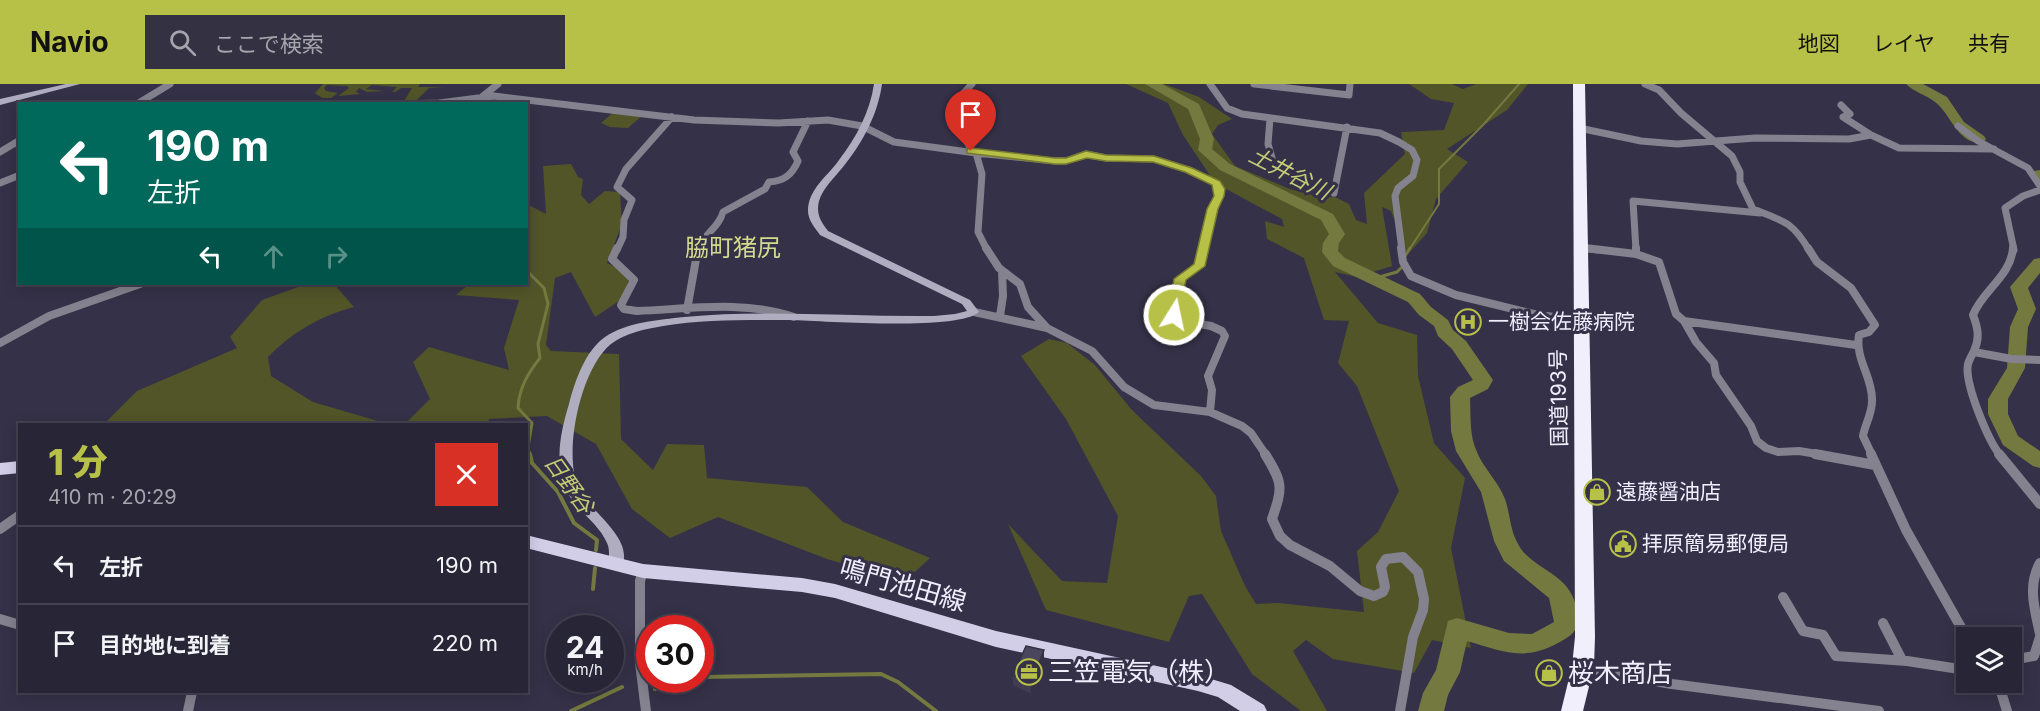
<!DOCTYPE html>
<html lang="ja">
<head>
<meta charset="utf-8">
<style>
	:root { --surface:#282536; --page:#343142; --text:#f1f3f6; --muted:#a5a5ad; --line:#444251; --accent:#b8c147 }
	body { margin:0; font-family:Inter,"Noto Sans JP",sans-serif; background:var(--page); color:var(--text); height:100vh; display:flex; flex-direction:column; font-size:22px; white-space:nowrap }
	* { box-sizing:border-box; margin:0 }
	p { font-size:20px; color:var(--muted) }
	.icon { flex:none; width:33px; height:33px; fill:none; stroke:currentColor; stroke-width:2; stroke-linecap:round; stroke-linejoin:round }
	.map { position:relative; flex:1; overflow:hidden }
	.panel { position:absolute; left:18px; top:339px; width:510px; height:270px; display:flex; flex-direction:column; background:var(--surface); border-radius:0px; box-shadow:0 3px 15px #0003,0 0 0 2px var(--line) }
	.panel>* { flex:none }
	.guide { position:absolute; left:18px; top:18px; width:510px; height:183px; border-radius:0px; box-shadow:0 3px 15px #0003,0 0 0 2px var(--line); background:#00695c; color:#fff; overflow:hidden }
	.controls { position:absolute; left:1956px; top:543px; display:grid; gap:12px }
	.controls a { display:grid; place-items:center; width:66px; height:66px; border-radius:0px; background:var(--surface); box-shadow:0 3px 15px #0003,0 0 0 2px var(--line); font-size:30px }
	.speed { position:absolute; left:546px; top:531px; display:flex; gap:12px; font-size:30px; font-weight:700; text-align:center }
	.speed>* { display:grid; place-content:center; width:78px; height:78px; border-radius:50%; background:var(--surface); box-shadow:0 3px 15px #0003,0 0 0 2px var(--line); line-height:1 }
	.speed small { font-size:15px; font-weight:400 }
	.speed .limit { border:9px solid #d22; background:#fff; color:#111 }
	.pin { position:absolute; display:grid; place-items:center; width:51px; height:51px; color:#fff; margin:-62px -26px; border-radius:50% 50% 50% 0; rotate:-45deg; box-shadow:0 0 6px #0007 }
	.pin .icon { rotate:45deg }
	.me { position:absolute; width:66px; margin:-33px; rotate:10deg; stroke-linejoin:round; filter:drop-shadow(0 0 4px #0008) }
	.turn { display:flex; align-items:center; gap:21px; height:126px; padding:0 30px; font-size:27px }
	.turn .icon { width:78px; height:78px; stroke-width:2.5 }
	.turn b { display:block; font-size:42px; line-height:51px }
	.lanes { display:flex; align-items:center; height:57px; padding:0 30px; background:#0003; justify-content:center; gap:30px; direction:ltr }
	.lanes .off { opacity:.35 }
	.round { display:grid; place-items:center; flex:none; width:63px; height:63px; border-radius:0px; background:var(--page) }
	.overview { display:flex; align-items:center; justify-content:space-between; height:102px; padding:0 30px }
	h1 { font-size:36px; font-weight:800; line-height:45px; color:var(--accent) }
	ul { padding:0; list-style:none }
	li { display:flex; align-items:center; gap:18px; height:78px; padding:0 30px; border-top:2px solid var(--line) }
	li div { flex:1 }
	li b { display:block; font-size:22px }
	li em { font-style:normal }
	header { display:flex; align-items:center; gap:36px; box-sizing:border-box; height:84px; padding:0 30px; background:var(--accent); color:#111 }
	header strong { font-size:28px }
	nav { display:flex; gap:33px; margin-inline-start:auto; font-size:21px }
	.search { width:420px; height:54px; background:var(--page); display:flex; align-items:center; gap:15px; box-sizing:border-box; padding:0 21px; border-radius:0px; color:var(--muted); font-size:22px }
	.map>svg:first-child { display:block }
</style>
</head>
<body>
<header>
<strong>Navio</strong>
<div class="search"><svg class="icon" aria-label="search" viewBox="0 0 24 24"><circle cx="10" cy="10" r="6"/><path d="M15 15l6 6"/></svg>ここで検索</div>
<nav><a>地図</a><a>レイヤ</a><a>共有</a></nav>
</header>
<div class="map">
<svg width="2040" height="627" viewBox="0 0 2040 627">
	<rect width="100%" height="100%" fill="#353148"/>
	<path fill="#525528" d="M323 0H420L418 3H444L429 4 416 17H404L412 4H401L395 8H392L397 3 372 1 366 5 384 7 367 8 359 4 356 8 360 10 338 12 349 4 347 2 327 1 324 4 326 7 338 9 331 14H322L315 9Z
		M1126 0H1164L1199 13 1232 35 1218 41 1212 50 1235 82 1290 105 1326 115 1333 112 1349 120 1356 136 1367 140 1364 109 1405 70 1401 48 1444 46 1454 19 1431 15 1409 0H1452L1463 5 1476 0H1528L1507 26 1447 65 1468 78 1436 115 1427 149 1408 170 1391 127 1382 123 1392 182 1357 193 1335 188 1378 239 1417 251 1418 292 1434 359 1465 394 1451 464 1471 564 1432 556 1414 589 1333 575 1306 556 1293 567 1327 627H1301L1252 590 1202 510 1189 512 1169 558 1046 526 1008 440 1062 497 1107 499 1118 432 1066 335 1021 272 1049 255 1067 259 1095 281 1131 325 1201 392 1216 412 1221 447 1245 502 1256 520 1278 519 1364 528 1357 467 1378 448 1399 407 1357 302 1338 279 1349 237 1324 236 1304 174 1267 155 1265 137 1284 143 1282 135 1215 99 1183 51 1168 19Z
		M615 27 643 31 628 44 610 43 601 39Z
		M571 80 578 93 583 95 581 111 589 120 605 107 620 108 622 140 607 179 631 190 622 215 595 233 571 188 555 194 546 261 551 267 619 270 621 355 653 386 667 360 704 361 707 394 807 403 843 438 930 474 905 497 827 475 718 433 670 454 632 425 596 360 547 332 489 335 488 340H405L430 315 413 278 429 263 509 286 504 264 519 216 456 211 469 200H526L527 120 546 130 543 82Z
		M316 200H334L354 223C322 231 292 248 268 273L271 292 313 318 388 340H104L137 307 237 264 230 253 262 216 298 203Z"/>
	<g fill="none" stroke-linecap="round" stroke-linejoin="round">
		<path stroke="#74793f" stroke-width="2" d="M1409 166 1439 120V85L1483 41 1519 0"/>
		<path stroke="#74793f" stroke-width="3" d="M1405 172 1410 164
			M526 186 544 204 548 220 538 260 540 274C528 289 519 304 518 324L532 339 528 364 530 371
			M1372 195 1397 188 1403 182"/>
		<path stroke="#74793f" stroke-width="4" d="M530 370 532 379 558 408 574 439 597 456 596 466
			M593 505 595 484
			M700 593 881 590 898 598 936 627
			M655 605 691 596
			M571 627 622 603"/>
		<path fill="#74793f" fill-rule="evenodd" d="M1145 0H1162L1199 20 1214 55 1212 65 1230 80 1333 130 1345 150 1339 159 1338 167 1345 174 1420 210 1431 223 1448 236 1453 246 1466 257 1493 296 1488 305 1470 314C1471 332 1469 351 1477 368 1484 385 1498 397 1505 415 1510 429 1510 445 1517 458 1531 488 1573 487 1577 529 1579 547 1573 551 1558 559 1523 578 1502 567 1467 557L1460 588 1448 611 1444 627H1418L1423 609 1436 586 1448 537 1457 534 1509 549 1532 550 1554 538 1549 514 1504 477 1494 457 1481 408 1456 367 1451 347 1450 313 1458 303 1473 296 1452 265 1438 252 1434 242 1419 231 1408 218 1333 182 1322 168 1323 159 1329 150 1321 136 1220 86 1198 66 1200 55 1188 25Z
			M1906 0H1923L1947 13 1964 38 1984 52 1986 55 1984 58C1959 64 1950 28 1935 18 1926 11 1914 8 1906 0Z
			M2040 86V97L2035 95 2031 90 2034 87Z
			M2040 174V189L2028 204 2036 225 2028 243 2025 284 2008 315V330L2018 352 2040 367V384L2033 382 2003 361 1988 330V315L2007 284 2010 243 2018 225 2010 203 2034 175Z"/>
		<path stroke="#83828e" stroke-width="7" d="M1210 0 1227 24 1242 30 1380 49 1399 58 1412 66 1417 76 1413 92 1398 104 1395 112 1402 166
			M1254 0 1349 11 1350 0
			M1645 0 1659 6 1681 29 1732 72 1740 88V98L1753 125C1783 137 1792 137 1809 166
			M483 12 498 0
			M137 20 170 0
			M400 20 439 19 494 12 694 36 779 39 828 36 862 42 894 58 976 69 982 90 978 148 987 166
			M1841 21 1850 30 1843 33 1871 51
			M1270 35 1268 60 1274 81
			M1958 42 1978 57 2028 84 2040 102
			M1579 44 1641 57 1677 60 1755 54 1849 55 1871 51 1899 64 1994 65
			M971 67 963 47 961 12 972 0
			M0 68 20 56
			M976 69 1055 77H1066L1086 70 1106 74 1154 75 1189 86 1216 99 1219 105 1204 166
			M0 99 20 91
			M1334 109 1347 43
			M1582 164 1598 166
			M617 166 623 153 624 136 632 116 617 103 626 85 672 33
			M698 166C703 150 719 144 723 128L765 105 769 98C784 97 792 91 798 77L793 68 808 37
			M1636 166 1633 117 1760 129
			M2014 166 2005 124 2023 112 2040 106"/>
		<path stroke="#83828e" stroke-width="8" d="M617 164 612 175 634 196 621 221 624 225 637 227C689 225 744 216 794 233
			M986 164 999 184 1020 200 1028 223 1047 244 1092 267 1124 303 1154 321 1210 328 1242 342 1251 349 1266 371
			M1204 164 1200 181 1180 195 1174 231 1176 236 1211 242 1222 247 1225 252 1208 292 1212 306 1210 328
			M1401 164 1403 178 1411 192 1456 211 1538 231 1580 236
			M1585 164 1636 170V164
			M1808 164 1817 178 1851 204 1875 241 1869 248 1859 251C1855 275 1872 292 1872 315 1873 328 1865 340 1863 352L1872 371
			M1636 170 1659 178 1676 230 1684 237
			M687 226 698 164
			M974 228 1047 244
			M1000 232 1003 212 1002 187
			M0 259 49 232 140 200
			M1974 268 2012 275 2040 276
			M1823 371 1799 367 1778 368 1766 364 1757 357 1751 342 1716 291 1714 279 1696 258 1684 237 1856 261
			M2000 371C1988 356 1964 299 1968 280 1969 276 1972 271 1974 267 1980 254 1978 244 1973 231 1982 207 2011 192 2013 164"/>
		<path stroke="#83828e" stroke-width="10" d="M1265 370C1283 399 1283 403 1272 435L1280 452 1290 461 1330 482 1360 507 1374 512 1383 508 1385 503 1381 483 1386 475 1403 473 1418 488 1424 515 1423 526 1413 553 1400 627
			M1815 370 1875 381
			M1871 370 1906 446 1967 554
			M1999 370 2040 420
			M0 445 20 431
			M2040 479C2027 502 2035 526 2040 550
			M643 487 640 497V579L646 627
			M1783 513 1803 547 1823 551 1836 572 1907 577 1966 586
			M0 535 20 541
			M1883 539 1902 576
			M2012 576 2034 572 2040 553
			M1583 582 1601 588 1672 600 1879 627
			M1998 598 2007 627
			M188 627 192 608"/>
		<path fill="#b0adc0" fill-rule="evenodd" d="M66 0H80L0 21V15Z
			M874 0H882C878 30 862 60 843 83 834 94 823 104 819 117 816 129 820 137 828 147L970 216 979 228C959 247 824 237 790 236 748 236 704 235 663 242 646 245 625 249 611 260 581 284 564 365 577 400 586 427 637 453 621 485L616 486 611 485C607 477 611 467 607 459 597 436 572 425 564 400 555 374 561 346 569 320 575 297 585 267 605 253 627 238 659 236 684 233 767 225 851 233 934 232L955 230 967 227 962 220 820 151C815 144 808 136 808 127 808 105 828 92 839 76 856 54 870 28 874 0Z"/>
		<path fill="#d2cee8" fill-rule="evenodd" d="M20 377V389L0 391V379Z
			M526 451 643 480 802 494 835 500 996 547 1198 591 1231 601 1264 621 1267 627H1240L1218 613 1198 607 996 563 835 514 802 508 643 494 526 464Z"/>
		<path fill="#f1effc" fill-rule="evenodd" d="M1573 0H1585L1595 553 1594 582 1583 627H1561L1572 582 1575 553Z"/>
	</g>
	<path fill="#403c52" d="M1044 576 1031 610 1013 601V591Z"/>
	<path fill="#343142" d="M1044 566V576L1031 610V600Z"/>
	<path fill="#4b465f" stroke="#343142" stroke-width="1.5" d="M1026 562 1044 566 1031 600 1013 591Z"/>
	<path fill="#b8c147" stroke="#787d2e" stroke-width="1.5" d="M971 64 1055 74H1066L1086 67 1106 71 1154 72 1192 84 1220 97 1225 105 1224 112 1218 125 1205 182 1186 196 1178 234 1174 235 1167 231 1174 195 1194 180 1207 125 1214 112 1212 101 1185 88 1153 78 1106 77 1087 74 1066 80H1055L967 69V65Z"/>
	<defs>
		<g id="hospital-ring" transform="scale(1.35)"><circle r="9.5" fill="#353148" stroke="#b8c147" stroke-width="1.5"/><path d="M-5-5h3v3.5h4V-5h3V5h-3V1.5h-4V5h-3Z" fill="#b8c147"/></g>
		<g id="shop-ring" transform="scale(1.35)"><circle r="9.5" fill="#353148" stroke="#b8c147" stroke-width="1.5"/><path d="M-5-2.5h2.3a2.7 3.5 0 0 1 5.4 0H5L5.5 6h-11ZM-1.5-2.5h3a1.5 2.3 0 0 0-3 0Z" fill="#b8c147"/></g>
		<g id="civic-ring" transform="scale(1.35)"><circle r="9.5" fill="#353148" stroke="#b8c147" stroke-width="1.5"/><path d="M-.6-6.5H3V-4.5H.6V-3L4-1V1h2V6H-6V1h2V-1L-.6-3ZM-1.2 2.5V6h2.4V2.5Z" fill="#b8c147"/></g>
		<g id="office-ring" transform="scale(1.35)"><circle r="9.5" fill="#353148" stroke="#b8c147" stroke-width="1.5"/><path d="M-6-3h4V-5.5h4V-3h4V5H-6ZM-1-4.5V-3h2v-1.5ZM-6 0V1H6V0Z" fill="#b8c147"/></g>
	</defs>
	<g fill-rule="evenodd">
		<use href="#hospital-ring" x="1468" y="238"/>
		<use href="#shop-ring" x="1597" y="408"/>
		<use href="#civic-ring" x="1623" y="460"/>
		<use href="#office-ring" x="1029" y="588"/>
		<use href="#shop-ring" x="1549" y="589"/>
	</g>
	<g text-anchor="middle" stroke-width="6" stroke-linejoin="round" paint-order="stroke">
		<g font-size="21" fill="#f0eefd" stroke="#353148" text-anchor="start">
			<text x="1488" y="245">一樹会佐藤病院</text>
			<text x="1616" y="415">遠藤醤油店</text>
			<text x="1642" y="467">拝原簡易郵便局</text>
		</g>
		<g font-size="21" fill="#f0eefd" stroke="#353148">
			<text transform="translate(1559 314) rotate(-91)" y="7">国道193号</text>
		</g>
		<g font-size="22" font-style="italic" fill="#c4cc75" stroke="#353148">
			<text transform="translate(1290 89) rotate(27)" y="8">土井谷川</text>
			<text transform="translate(569 400) rotate(54)" y="8">日野谷</text>
		</g>
		<g font-size="24" fill="#d3db8d" stroke="#353148">
			<text x="733" y="172">脇町猪尻</text>
		</g>
		<g font-size="26" fill="#f0eefd" stroke="#353148">
			<text transform="translate(903 501) rotate(16)" y="9">鳴門池田線</text>
		</g>
		<g font-size="26" fill="#f0eefd" stroke="#353148" text-anchor="start">
			<text x="1048" y="597">三笠電気（株）</text>
			<text x="1568" y="598">桜木商店</text>
		</g>
	</g>
</svg>
<div class="controls">
<a><svg class="icon" aria-label="layers" viewBox="0 0 24 24"><path d="M12 4l9 5-9 5-9-5zM3 14l9 5 9-5"/></svg></a>
</div>
<div class="speed"><div>24<small>km/h</small></div><div class="limit">30</div></div>
<div class="pin" style="left:971px;top:67px;background:#d93025"><svg class="icon" aria-label="arrive" viewBox="0 0 24 24"><path d="M6 21V4h12l-3 4 3 4H6"/></svg></div>
<svg class="me" style="left:1174px;top:231px" viewBox="-20 -20 40 40"><circle r="17" fill="#b8c147" stroke="#fff" stroke-width="3"/><path d="M0-11L8 9 0 5-8 9z" fill="#fff"/></svg>
<div class="guide">
<div class="turn"><svg class="icon" aria-label="left" viewBox="0 0 24 24"><path d="M17 20v-9H6M10 6l-5 5 5 5"/></svg><div><b>190 m</b>左折</div></div>
<div class="lanes"><svg class="icon" aria-label="left" viewBox="0 0 24 24"><path d="M17 20v-9H6M10 6l-5 5 5 5"/></svg><svg class="icon off" aria-label="ahead" viewBox="0 0 24 24"><path d="M12 20V5M6 11l6-6 6 6"/></svg><svg class="icon off" aria-label="right" viewBox="0 0 24 24"><path d="M7 20v-9h11M14 6l5 5-5 5"/></svg></div>
</div>
<section class="panel">
<div class="overview"><div><h1>1 分</h1><p>410 m · 20:29</p></div><a class="round" style="background:#d93025;color:#fff"><svg class="icon" aria-label="close" viewBox="0 0 24 24"><path d="M6 6l12 12M18 6L6 18"/></svg></a></div>
<ul>
<li><svg class="icon" aria-label="left" viewBox="0 0 24 24"><path d="M17 20v-9H6M10 6l-5 5 5 5"/></svg><div><b>左折</b></div><em>190 m</em></li>
<li><svg class="icon" aria-label="arrive" viewBox="0 0 24 24"><path d="M6 21V4h12l-3 4 3 4H6"/></svg><div><b>目的地に到着</b></div><em>220 m</em></li>
</ul>
</section>
</div>
</body>
</html>
